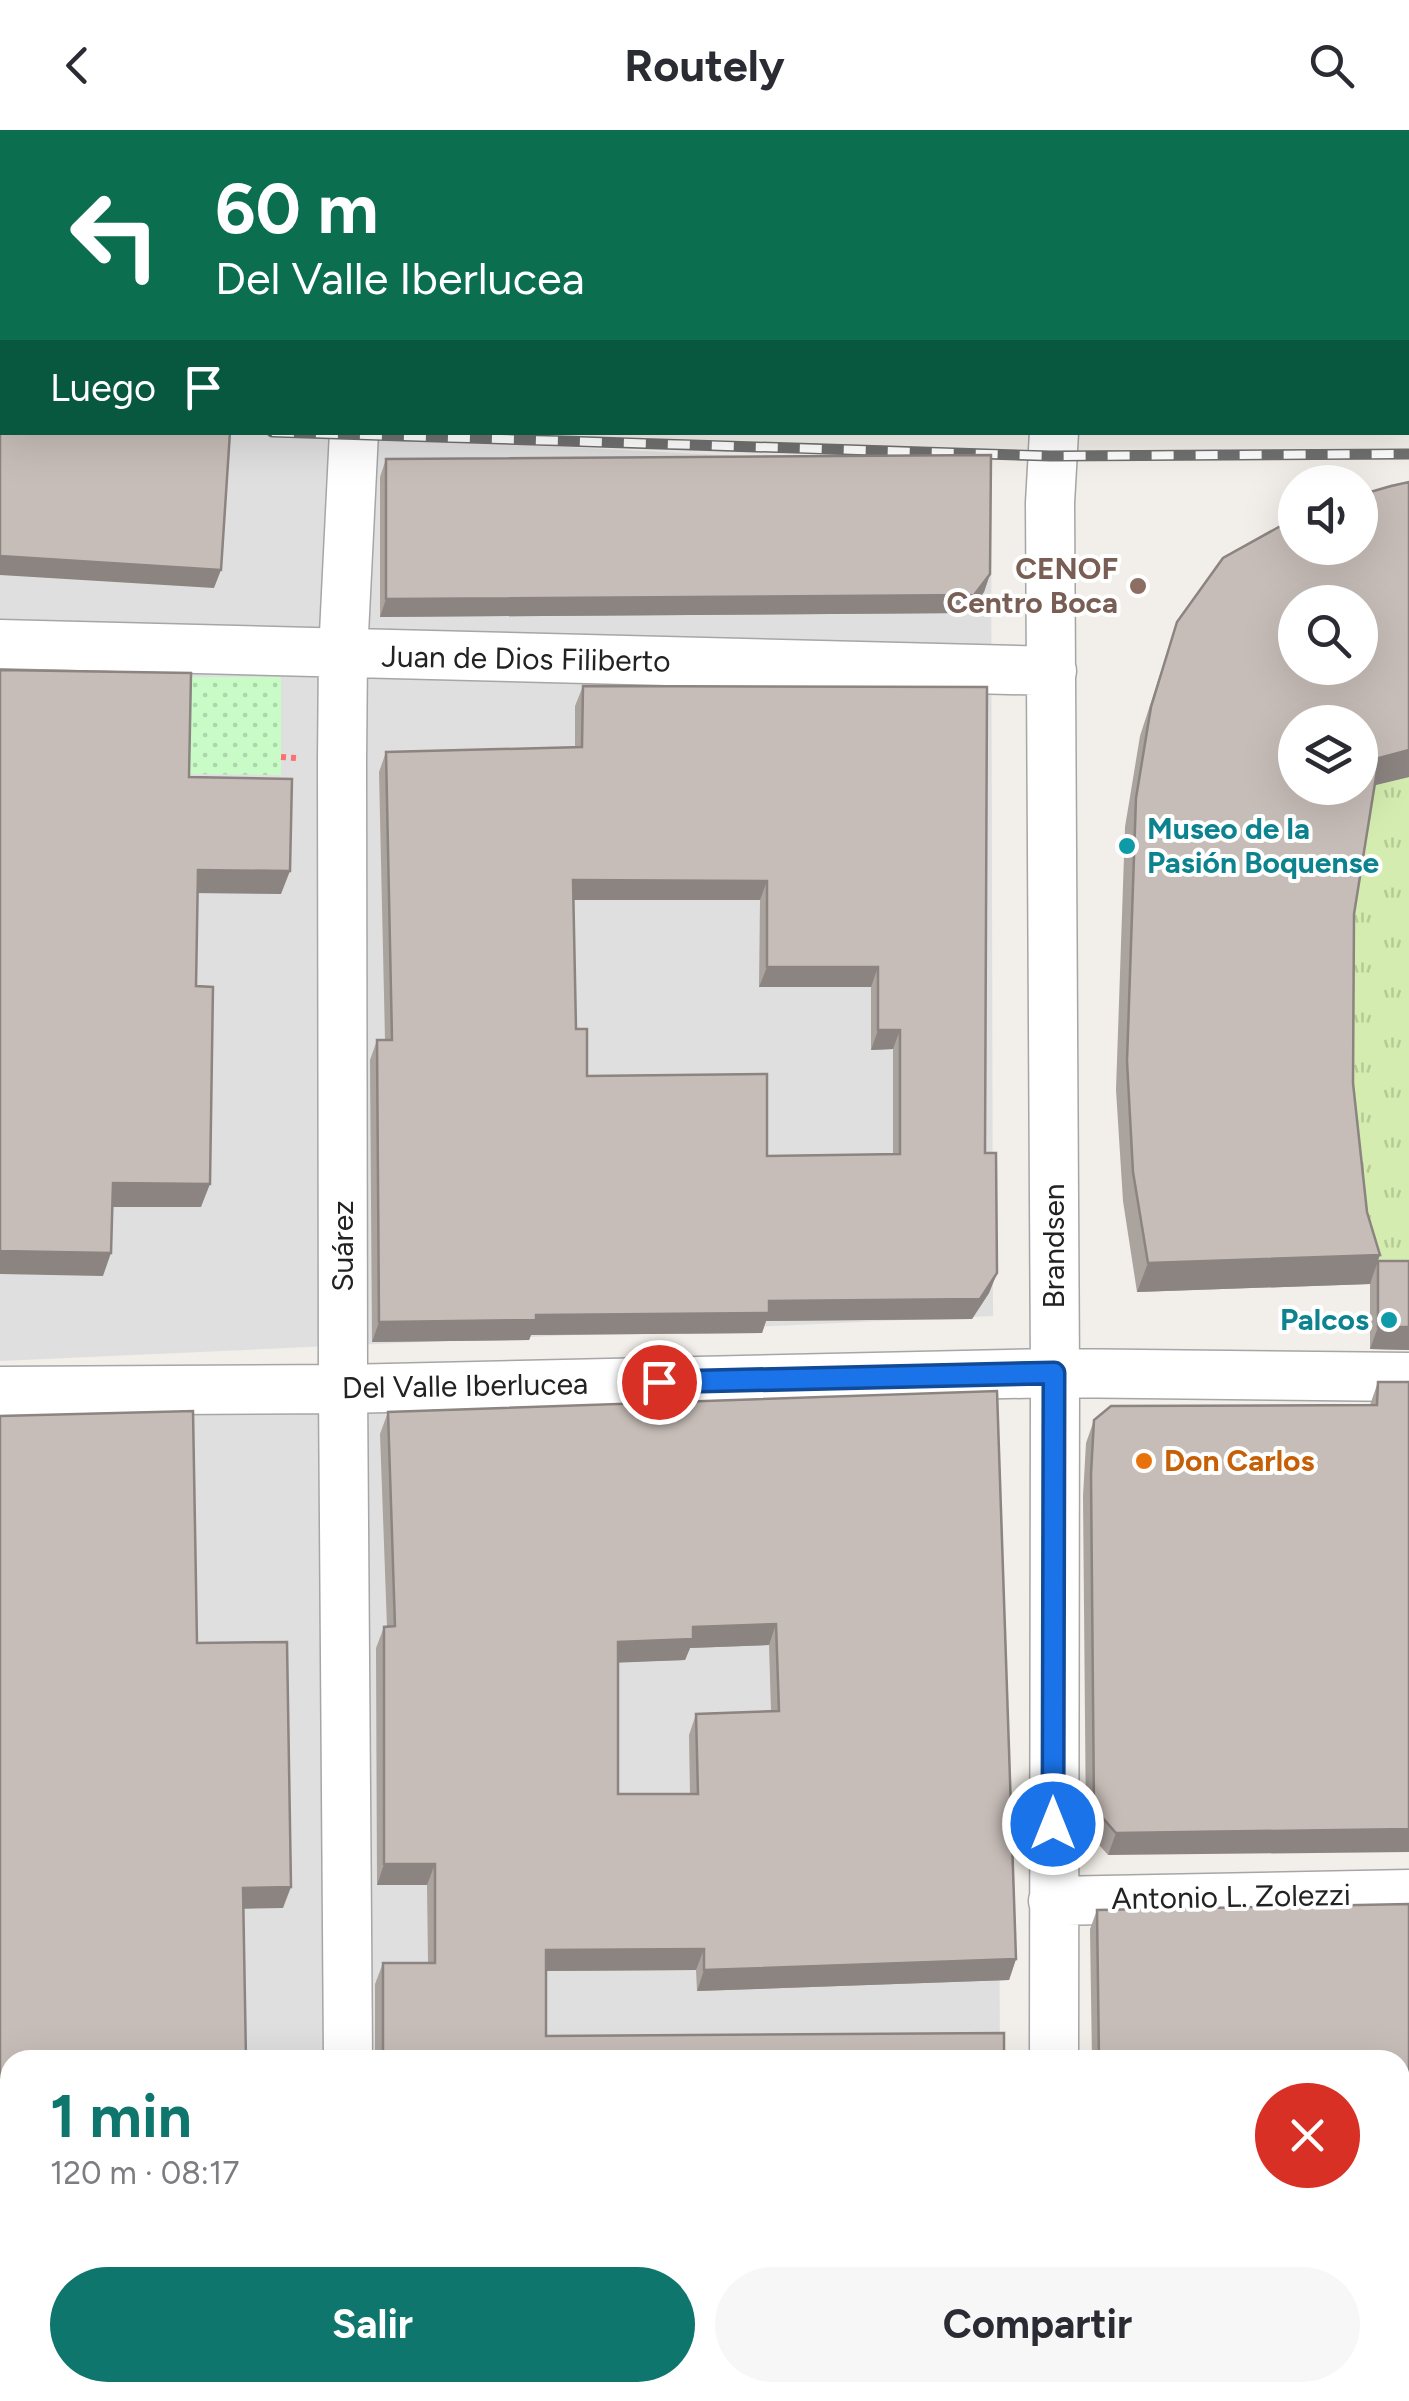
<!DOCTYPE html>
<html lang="es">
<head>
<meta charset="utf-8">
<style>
	:root { --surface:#fff; --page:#f7f7f7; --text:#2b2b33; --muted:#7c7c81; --accent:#0f766e }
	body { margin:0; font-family:Figtree,sans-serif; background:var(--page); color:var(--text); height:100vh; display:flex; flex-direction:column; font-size:38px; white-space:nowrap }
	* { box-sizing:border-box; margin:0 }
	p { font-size:32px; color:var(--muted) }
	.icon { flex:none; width:55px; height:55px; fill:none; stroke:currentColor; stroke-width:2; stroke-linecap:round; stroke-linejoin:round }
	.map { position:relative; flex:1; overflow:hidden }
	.sheet { position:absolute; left:0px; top:1920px; width:1410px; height:352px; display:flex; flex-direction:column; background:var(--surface); border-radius:30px 30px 0 0; box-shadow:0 10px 40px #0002 }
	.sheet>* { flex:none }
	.hud { position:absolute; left:0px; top:0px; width:1410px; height:305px; box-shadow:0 10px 40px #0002; background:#0b6e4f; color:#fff; overflow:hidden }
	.tools { position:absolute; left:1278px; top:335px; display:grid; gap:20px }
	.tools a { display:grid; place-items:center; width:100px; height:100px; border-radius:50%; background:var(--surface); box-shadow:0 10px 40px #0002; font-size:50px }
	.pin { position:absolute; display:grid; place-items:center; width:85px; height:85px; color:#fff; margin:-42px; border:5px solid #fff; border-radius:50%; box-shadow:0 2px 10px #0007 }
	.me { position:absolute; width:110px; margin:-55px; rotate:0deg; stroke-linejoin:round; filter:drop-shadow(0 0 8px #0008) }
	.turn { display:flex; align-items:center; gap:35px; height:210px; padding:0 50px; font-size:45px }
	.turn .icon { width:130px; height:130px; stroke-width:2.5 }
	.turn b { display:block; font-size:70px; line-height:85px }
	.then { display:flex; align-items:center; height:95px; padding:0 50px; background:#0003; gap:20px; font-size:38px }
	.round { display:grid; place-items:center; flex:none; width:105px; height:105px; border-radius:52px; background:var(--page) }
	.head { display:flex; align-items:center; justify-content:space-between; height:170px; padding:0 50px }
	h1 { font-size:60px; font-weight:700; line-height:75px; color:var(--accent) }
	.cta { display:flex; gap:20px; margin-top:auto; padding:20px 50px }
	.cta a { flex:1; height:115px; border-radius:60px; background:var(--accent); color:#fff; font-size:40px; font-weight:700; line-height:115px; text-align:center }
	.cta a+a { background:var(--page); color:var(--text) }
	header { display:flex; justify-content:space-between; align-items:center; height:130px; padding:0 50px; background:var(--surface); font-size:45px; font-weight:700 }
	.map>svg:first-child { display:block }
</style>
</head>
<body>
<header><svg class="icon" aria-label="back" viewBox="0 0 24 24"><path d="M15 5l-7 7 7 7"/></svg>Routely<svg class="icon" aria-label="search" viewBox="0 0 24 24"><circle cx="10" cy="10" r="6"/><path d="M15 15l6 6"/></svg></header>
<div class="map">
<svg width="1409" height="2271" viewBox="0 0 1409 2271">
	<defs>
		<pattern id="grass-tufts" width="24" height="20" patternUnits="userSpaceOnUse" patternTransform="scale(2.5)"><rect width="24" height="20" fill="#d4ecaf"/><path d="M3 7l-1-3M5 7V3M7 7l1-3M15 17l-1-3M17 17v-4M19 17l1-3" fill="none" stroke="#b6ca96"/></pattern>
		<pattern id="park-dots" width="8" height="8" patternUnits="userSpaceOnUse" patternTransform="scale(2.5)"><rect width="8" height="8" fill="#c9fbc7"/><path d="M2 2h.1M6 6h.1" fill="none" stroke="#acd7ab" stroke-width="1.8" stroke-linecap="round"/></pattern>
	</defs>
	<rect width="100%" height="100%" fill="#f2eee9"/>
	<path fill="#e0dfdf" d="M0 0H1409V195L1408 2H2V270H0Z
		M0 287 2 302 293 303 991 339 993 1186 0 1231Z
		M0 1281 997 1284 1000 1930H10V2262H1001V2271H0Z"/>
	<path fill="url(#grass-tufts)" d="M1409 647V1153H1370L1357 1111 1343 813 1368 657Z"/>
	<path fill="url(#park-dots)" d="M189 547H281V645L189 644Z"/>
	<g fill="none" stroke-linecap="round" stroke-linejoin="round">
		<g stroke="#a6a6a6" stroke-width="51">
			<path id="minor" d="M382 2V0
				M1122 2V0
				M1408 264H1409
				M1054 302 1050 373 1055 1243 1054 1930
				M0 514 1052 541
				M0 1261 343 1259 1055 1243 1409 1247
				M1053 1771 1409 1764
				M348 1930 343 1259 342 631 343 524 354 302
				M1400 2260 1409 2259
				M345 2271 346 2262
				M762 2271 1257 2262"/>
		</g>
		<path stroke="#fd6f71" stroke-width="6" stroke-dasharray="5 5" stroke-linecap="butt" d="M0 267H2
			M281 627 296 628"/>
		<use href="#minor" stroke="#fff" stroke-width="48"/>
		<g stroke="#707070" stroke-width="11">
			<path id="rail" d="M272 302 1051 326 1409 324"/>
		</g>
		<use href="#rail" stroke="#fff" stroke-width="8" stroke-dasharray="22" stroke-linecap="butt"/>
	</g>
	<path fill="#aba39e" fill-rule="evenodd" d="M386 329 990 444 984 462 967 483 380 487V347Z
		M1177 492 1409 647 1374 655 1354 784 1353 953 1367 1082 1378 1131H1409V1220L1370 1219V1154L1137 1162 1123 1071 1116 960 1125 697 1140 606Z
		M583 556 987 557 985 1023 997 1143 989 1163 972 1189 766 1191 762 1203 531 1205 529 1210 372 1212 370 930 377 910H385L379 642 386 622 575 617V576ZM573 770H760L759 857H871V920L893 919V1024L767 1026 587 946 576 899Z
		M1378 1252H1409L1108 1725 1086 1700 1083 1366 1086 1313 1094 1290 1370 1275Z
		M997 1261 1016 1829 1009 1850 697 1861 696 1840 546 1841V1906L1004 1930H375V1854L383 1833H428L427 1755H377L376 1518 384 1497H387L380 1304 388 1282ZM769 1515 771 1581 696 1584 689 1605 690 1664H618V1532L685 1530 690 1518Z
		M1409 1774V2213H1400V1930H1092L1090 1799 1097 1780Z"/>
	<path fill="#8b8481" d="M0 194H2V209H0Z
		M0 426 221 440 214 458 0 445Z
		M990 444 984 462 967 483 380 487 386 469Z
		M1409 620V647L1368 657 1379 628Z
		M198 740 290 741 281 764 190 763Z
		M573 750 767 751 760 770H565Z
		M767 837H878L871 857H759Z
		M878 900H900L893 919 871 920Z
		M113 1053 210 1054 201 1077H104Z
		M0 1121 111 1123 103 1146 0 1144Z
		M1380 1125 1370 1154 1137 1162 1148 1133Z
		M997 1143 989 1163 972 1189 766 1191 762 1203 531 1205 529 1210 372 1212 379 1192 536 1185 769 1171Z
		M1378 1197H1409V1220L1370 1219Z
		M776 1494 769 1515 690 1518 685 1530 610 1533 618 1512 693 1497Z
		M1409 1699V1722L1108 1725 1116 1703Z
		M384 1734H435L427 1755H377Z
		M291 1757 283 1778 236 1779 243 1758Z
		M704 1819 696 1840 538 1841 546 1820Z
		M1016 1829 1009 1850 697 1861 704 1840Z
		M1409 2193V2213H1400V2194Z
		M0 2203H10V2224H0Z"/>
	<path fill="#c7bdb8" stroke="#8b8481" stroke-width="2.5" fill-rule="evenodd" d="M0 0H298V2H2V194H0Z
		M422 0H1025V2H422Z
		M1179 0H1409V8L1408 12V2H1178Z
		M0 285H2V302H230L221 440 0 426Z
		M991 325 990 444 974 465 386 469V329Z
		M1409 352V620L1379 628 1354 784 1353 953 1367 1082 1380 1125 1148 1133 1133 1042 1127 931 1136 668 1151 577 1177 492 1223 428 1295 388V418H1360V365L1391 356ZM1295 472H1360V538H1295ZM1295 592H1360V658H1295Z
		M0 540 191 543 189 647 292 649 290 741 198 740 196 856 213 857 210 1054 113 1053 111 1123 0 1121Z
		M583 556 987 557 985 1023H996L997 1143 980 1169 769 1171V1183L536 1185V1190L379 1192 377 910H392L386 622 582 617ZM573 750 767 751V837H878V900H900V1024L767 1026V944L587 946V899H576Z
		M1378 1131H1409V1197H1378Z
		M1378 1252H1409V1699L1116 1703 1094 1678 1091 1344 1094 1290 1111 1276 1377 1275Z
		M997 1261 1016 1829 704 1840V1819L546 1820V1906L1004 1903V1930H383V1833H435V1734H384V1497L395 1496 388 1282ZM776 1494 779 1581 696 1584 698 1664H618V1512L693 1509V1497Z
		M193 1281 197 1513 287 1512 291 1757 243 1758 246 1930H10V2203H0V1286Z
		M1409 1774V2193L1400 2194V1930H1099L1097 1780Z"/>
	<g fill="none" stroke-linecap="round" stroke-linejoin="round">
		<g stroke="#114b97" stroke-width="25">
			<path id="route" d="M659 1252 1054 1243 1053 1694"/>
		</g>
		<use href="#route" stroke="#1a73e8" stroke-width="18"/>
	</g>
	<circle fill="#8d6e63" stroke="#fff" stroke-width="4" cx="1138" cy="456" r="10"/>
	<g fill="#0f9aa8" stroke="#fff" stroke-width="4">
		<circle cx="1127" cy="716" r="10"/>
		<circle cx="1389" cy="1190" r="10"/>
	</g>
	<circle fill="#e8710a" stroke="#fff" stroke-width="4" cx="1144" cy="1331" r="10"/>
	<g text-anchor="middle" stroke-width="8" stroke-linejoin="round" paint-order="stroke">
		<g font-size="30" font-weight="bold" fill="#785e54" stroke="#fff" text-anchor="end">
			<text x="1118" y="449">CENOF<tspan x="1118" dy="34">Centro Boca</tspan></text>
		</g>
		<g font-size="30" fill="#222" stroke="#fff">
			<text transform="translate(526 529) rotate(1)" y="10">Juan de Dios Filiberto</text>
			<text transform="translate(343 1116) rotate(-90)" y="10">Suárez</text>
			<text transform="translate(1054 1116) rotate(-90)" y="10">Brandsen</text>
			<text transform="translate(465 1256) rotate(-1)" y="10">Del Valle Iberlucea</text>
			<text transform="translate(1231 1767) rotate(-1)" y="10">Antonio L. Zolezzi</text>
		</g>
		<g font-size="30" font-weight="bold" fill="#0d838f" stroke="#fff" text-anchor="start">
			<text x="1147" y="709">Museo de la<tspan x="1147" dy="34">Pasión Boquense</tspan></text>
			<text x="1369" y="1200" text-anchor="end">Palcos</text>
		</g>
		<g font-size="30" font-weight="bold" fill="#c56008" stroke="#fff" text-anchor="start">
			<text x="1164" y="1341">Don Carlos</text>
		</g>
	</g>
</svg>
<div class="tools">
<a><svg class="icon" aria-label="sound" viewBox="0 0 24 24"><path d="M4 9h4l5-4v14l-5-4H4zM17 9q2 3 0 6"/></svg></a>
<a><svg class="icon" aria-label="search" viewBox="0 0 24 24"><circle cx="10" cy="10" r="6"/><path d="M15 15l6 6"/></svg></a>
<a><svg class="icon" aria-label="layers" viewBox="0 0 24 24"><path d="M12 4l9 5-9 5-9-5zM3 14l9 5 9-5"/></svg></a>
</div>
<div class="pin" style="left:659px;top:1252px;background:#d93025"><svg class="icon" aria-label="arrive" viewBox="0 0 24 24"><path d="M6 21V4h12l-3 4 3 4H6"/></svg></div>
<svg class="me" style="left:1053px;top:1694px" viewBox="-20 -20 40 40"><circle r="17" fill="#1a73e8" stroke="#fff" stroke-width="3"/><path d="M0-11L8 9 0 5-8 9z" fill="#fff"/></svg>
<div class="hud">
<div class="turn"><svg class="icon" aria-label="left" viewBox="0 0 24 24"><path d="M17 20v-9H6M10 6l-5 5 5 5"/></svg><div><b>60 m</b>Del Valle Iberlucea</div></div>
<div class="then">Luego<svg class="icon" aria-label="arrive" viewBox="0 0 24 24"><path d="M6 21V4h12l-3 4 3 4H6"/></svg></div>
</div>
<section class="sheet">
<div class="head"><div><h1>1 min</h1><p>120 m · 08:17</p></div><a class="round" style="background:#d93025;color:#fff"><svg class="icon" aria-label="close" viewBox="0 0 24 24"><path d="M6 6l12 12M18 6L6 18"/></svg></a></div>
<div class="cta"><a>Salir</a><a>Compartir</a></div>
</section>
</div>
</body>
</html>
